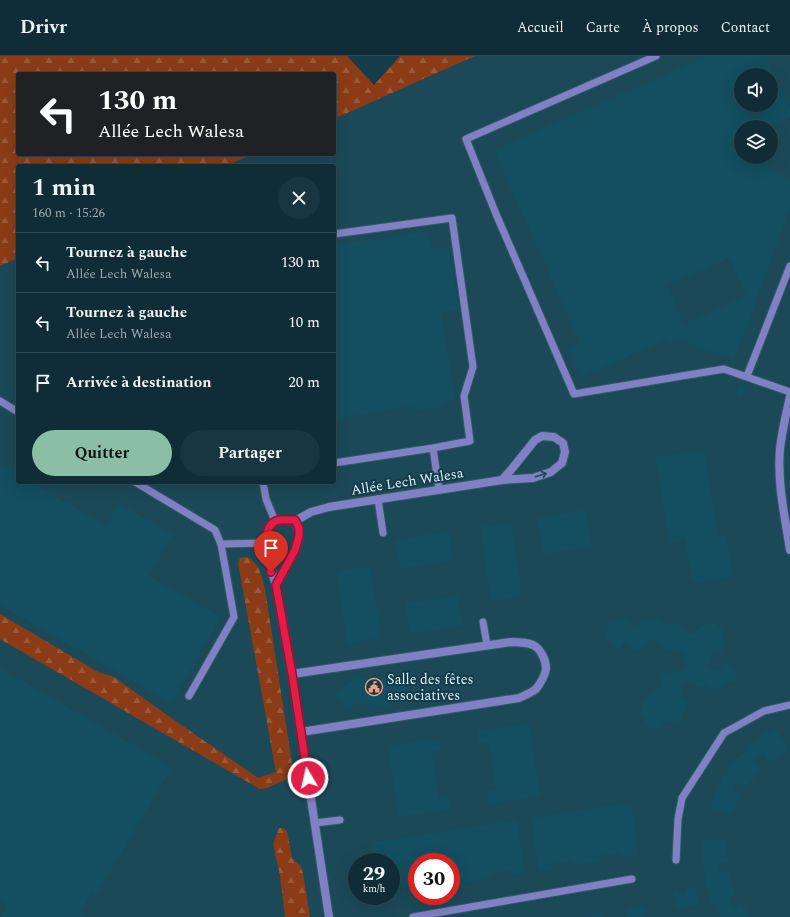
<!DOCTYPE html>
<html lang="fr">
<head>
<meta charset="utf-8">
<style>
	:root { --surface:#102d37; --page:#19353f; --text:#f1f3f6; --muted:#9ca8ad; --line:#304952; --accent:#8abfa5 }
	body { margin:0; font-family:Spectral,serif; background:var(--page); color:var(--text); height:100vh; display:flex; flex-direction:column; font-size:15px; white-space:nowrap }
	* { box-sizing:border-box; margin:0 }
	p { font-size:13px; color:var(--muted) }
	.icon { flex:none; width:22px; height:22px; fill:none; stroke:currentColor; stroke-width:2; stroke-linecap:round; stroke-linejoin:round }
	.map { position:relative; flex:1; overflow:hidden }
	.details { position:absolute; left:16px; top:108px; width:320px; height:320px; display:flex; flex-direction:column; background:var(--surface); border-radius:4px; box-shadow:0 4px 16px #0002,0 0 0 1px var(--line) }
	.details>* { flex:none }
	.top-card { position:absolute; left:16px; top:16px; width:320px; height:84px; border-radius:4px; box-shadow:0 4px 16px #0002,0 0 0 1px var(--line); background:#202124; color:#fff; overflow:hidden }
	.tools { position:absolute; left:734px; top:12px; display:grid; gap:8px }
	.tools a { display:grid; place-items:center; width:44px; height:44px; border-radius:50%; background:var(--surface); box-shadow:0 4px 16px #0002,0 0 0 1px var(--line); font-size:20px }
	.speed { position:absolute; left:348px; top:797px; display:flex; gap:8px; font-size:20px; font-weight:700; text-align:center }
	.speed>* { display:grid; place-content:center; width:52px; height:52px; border-radius:50%; background:var(--surface); box-shadow:0 4px 16px #0002,0 0 0 1px var(--line); line-height:1 }
	.speed small { font-size:10px; font-weight:400 }
	.speed .limit { border:6px solid #d22; background:#fff; color:#111 }
	.pin { position:absolute; display:grid; place-items:center; width:34px; height:34px; color:#fff; margin:-41px -17px; border-radius:50% 50% 50% 0; rotate:-45deg; box-shadow:0 0 4px #0007 }
	.pin .icon { rotate:45deg }
	.me { position:absolute; width:44px; margin:-22px; rotate:351deg; stroke-linejoin:round; filter:drop-shadow(0 0 3px #0008) }
	.turn { display:flex; align-items:center; gap:14px; height:84px; padding:0 16px; font-size:18px }
	.turn .icon { width:52px; height:52px; stroke-width:2.5 }
	.turn b { display:block; font-size:28px; line-height:34px }
	.round { display:grid; place-items:center; flex:none; width:42px; height:42px; border-radius:21px; background:var(--page) }
	.summary { display:flex; align-items:center; justify-content:space-between; height:68px; padding:0 16px }
	h1 { font-size:24px; font-weight:700; line-height:30px }
	.button { display:flex; gap:8px; margin-top:auto; padding:8px 16px }
	.button a { flex:1; height:46px; border-radius:24px; background:var(--accent); color:#111; font-size:16px; font-weight:700; line-height:46px; text-align:center }
	.button a+a { background:var(--page); color:var(--text) }
	ul { padding:0; list-style:none }
	li { display:flex; align-items:center; gap:12px; height:60px; padding:0 16px; border-top:1px solid var(--line) }
	li div { flex:1 }
	li b { display:block; font-size:15px }
	li em { font-style:normal }
	header { display:flex; align-items:center; gap:24px; box-sizing:border-box; height:56px; padding:0 20px; background:var(--surface); border-bottom:1px solid var(--line) }
	header strong { font-size:19px }
	nav { display:flex; gap:22px; margin-inline-start:auto; font-size:14px }
	.map>svg:first-child { display:block }
</style>
</head>
<body>
<header>
<strong>Drivr</strong>
<nav><a>Accueil</a><a>Carte</a><a>À propos</a><a>Contact</a></nav>
</header>
<div class="map">
<svg width="790" height="861" viewBox="0 0 790 861">
	<defs>
		<pattern id="forest-firs" width="22" height="20" patternUnits="userSpaceOnUse"><rect width="22" height="20" fill="#8b3c16"/><path d="M5 1l3.5 6h-7zM16 11l3.5 6h-7z" fill="#9b5939"/></pattern>
	</defs>
	<rect width="100%" height="100%" fill="#153c49"/>
	<path fill="#1c4958" fill-rule="evenodd" d="M475 0H790V861H0V210L18 202V426H334V110H227L254 98H334V63ZM741 19H771V49H741ZM741 71H771V101H741ZM357 806H391V840H357ZM417 806H451V840H417Z"/>
	<path fill="url(#forest-firs)" d="M0 0H347L374 29 400 0H475L334 63V18H18V98H254L226 110H18V202L0 210Z
		M246 501C259 505 262 521 265 533L294 720 267 732 260 733 0 583V558L98 616 114 621 167 659 258 722 276 716 238 507 240 502Z
		M279 772H283L287 775 292 802 296 806 300 809 303 817 310 861H285L280 819 273 788Z"/>
	<path fill="#134f61" fill-rule="evenodd" d="M708 0H766L790 53V61L770 71H741V101H765L771 114 790 122V153L734 304 678 283 668 288 666 284 581 321 568 293 580 287 494 94ZM741 19H771V49H741ZM729 202 746 240 684 268 667 229Z
		M428 175 431 193 449 191 459 253 441 256 455 344 445 345 446 350 413 355 412 350 334 363V189Z
		M740 328 746 330 741 342 736 339Z
		M704 394 718 481 726 480 733 521 692 527 685 484 669 487 655 401Z
		M0 409 18 419V426H30L106 469 119 447 173 478 149 520 221 561 171 647 0 549Z
		M585 454 592 491 543 498 537 462Z
		M511 466 522 540 491 545 480 471Z
		M449 475 453 505 400 513 395 484Z
		M370 510 381 582 347 588 336 515Z
		M458 540 463 570 410 578 405 547Z
		M656 562 662 569 680 567 690 578 695 577 700 570 716 567 724 576 721 583 725 587 721 596 714 597 709 610 713 614 720 613 722 608 729 607 737 616 735 626 724 627 721 632 710 634 706 629 698 631 693 626 685 627 681 639 688 647 680 665 664 667 662 672 652 674 639 658 646 643 649 642 652 634 660 633 663 625 660 622 661 618 685 614 688 609 682 604 684 598 680 593 664 595 655 584 648 585 643 593 633 595 628 587 622 588 620 596 605 579 609 566 625 563 630 570 639 568 640 564Z
		M0 612 172 711 96 840 91 837 79 859 83 861H0L7 849 0 845Z
		M403 616 408 646 391 648 390 652 357 647 347 654 334 638 352 624 353 620 389 625 388 618Z
		M529 667 540 740 489 748 487 734 496 733 489 686 479 687 477 675Z
		M775 672 788 694 769 706 763 698 755 705 761 714 746 731 737 726 732 733 741 739 731 760 710 752 718 729 720 730 722 726 721 723 723 719H727L728 716 727 713 741 697 742 698 748 694V688L752 689 756 686 755 684Z
		M439 682 441 694 432 695 439 742 448 740 450 754 398 761 388 690Z
		M631 746 638 799 622 802 621 797 600 800 601 805 572 810 571 805 552 808V813L539 815 531 762Z
		M517 764 525 817 512 819 511 814 491 817V822L464 827 463 822 451 823V806H417V835H416L415 829 395 833V838H391V806H373L370 787Z
		M727 783 728 806 718 807 720 816 728 815 736 839 729 843 733 851 741 847 751 861H720V857L716 855 717 850 712 848 704 824 706 819 703 816 702 813 705 809 703 807 702 784Z
		M696 831 699 849 677 853 673 836 678 835 679 839 686 838 685 833Z
		M643 850 645 861H627L626 853Z
		M603 857 604 861H583V860Z"/>
	<g fill="none" stroke-linecap="round" stroke-linejoin="round">
		<g stroke="#345966" stroke-width="9">
			<path id="service" d="M656 0 466 83 496 158 574 338 724 313 790 336
				M334 178 452 162 473 311 464 340 470 385 433 392
				M747 320 790 210
				M0 345 18 356
				M334 407 433 392 439 434
				M135 426 215 474 221 488 266 487
				M263 426 266 443 275 465
				M378 443 383 477
				M483 566 487 589
				M189 640 234 561 221 488
				M315 767 340 764
				M676 804 678 763 682 742 724 677 764 655 790 649
				M413 861 632 823"/>
		</g>
		<g stroke="#345966" stroke-width="10">
			<path id="minor" d="M295 465 311 456 329 451 502 424 533 422 551 416 562 407 565 396 563 387 554 381 542 380 535 384 511 414 502 424
				M276 529C283 516 298 493 299 480 300 474 297 469 295 465 289 464 282 463 276 465 257 473 271 514 276 529L292 618 329 861
				M292 618 511 586C518 586 526 586 533 589 541 593 546 604 546 613 545 619 540 628 536 633 531 637 525 639 519 642L301 676"/>
		</g>
		<g stroke="#345966" stroke-width="10">
			<path id="tertiary" d="M790 341C786 358 782 375 780 393 777 427 785 461 790 494"/>
		</g>
		<use href="#service" stroke="#8080c4" stroke-width="7"/>
		<use href="#minor" stroke="#8080c4" stroke-width="8"/>
		<use href="#tertiary" stroke="#8080c4" stroke-width="8"/>
	</g>
	<defs><path id="oneway-shaft" d="M-6 0H5M1.5-3L5.5 0L1.5 3" fill="none" stroke-width="1.6" stroke-linecap="round" stroke-linejoin="round"/></defs>
	<use stroke="#25465b" href="#oneway-shaft" transform="translate(541 419) rotate(-17)"/>
	<g fill="none" stroke-linecap="round" stroke-linejoin="round">
		<g stroke="#92132f" stroke-width="10">
			<path id="route" d="M271 516C269 502 259 473 276 465 281 463 289 464 295 464L299 472V480L295 494 276 529 292 618 308 722"/>
		</g>
		<use href="#route" stroke="#e11d48" stroke-width="7"/>
	</g>
	<defs>
		<g id="civic-ring" transform="scale(0.9)"><circle r="9.5" fill="#153c49" stroke="#f2a07f" stroke-width="1.5"/><path d="M-.6-6.5H3V-4.5H.6V-3L4-1V1h2V6H-6V1h2V-1L-.6-3ZM-1.2 2.5V6h2.4V2.5Z" fill="#f2a07f"/></g>
	</defs>
	<g fill-rule="evenodd">
		<use href="#civic-ring" x="374" y="631"/>
	</g>
	<g text-anchor="middle" stroke-width="4" stroke-linejoin="round" paint-order="stroke">
		<g font-size="14" fill="#d7f3fe" stroke="#153c49">
			<text transform="translate(407 425) rotate(-9)" y="5">Allée Lech Walesa</text>
		</g>
		<g font-size="14" fill="#d7f3fe" stroke="#153c49" text-anchor="start">
			<text x="387" y="628">Salle des fêtes<tspan x="387" dy="16">associatives</tspan></text>
		</g>
	</g>
</svg>
<div class="tools">
<a><svg class="icon" aria-label="sound" viewBox="0 0 24 24"><path d="M4 9h4l5-4v14l-5-4H4zM17 9q2 3 0 6"/></svg></a>
<a><svg class="icon" aria-label="layers" viewBox="0 0 24 24"><path d="M12 4l9 5-9 5-9-5zM3 14l9 5 9-5"/></svg></a>
</div>
<div class="speed"><div>29<small>km/h</small></div><div class="limit">30</div></div>
<div class="pin" style="left:271px;top:516px;background:#d93025"><svg class="icon" aria-label="arrive" viewBox="0 0 24 24"><path d="M6 21V4h12l-3 4 3 4H6"/></svg></div>
<svg class="me" style="left:308px;top:722px" viewBox="-20 -20 40 40"><circle r="17" fill="#e11d48" stroke="#fff" stroke-width="3"/><path d="M0-11L8 9 0 5-8 9z" fill="#fff"/></svg>
<div class="top-card">
<div class="turn"><svg class="icon" aria-label="left" viewBox="0 0 24 24"><path d="M17 20v-9H6M10 6l-5 5 5 5"/></svg><div><b>130 m</b>Allée Lech Walesa</div></div>
</div>
<section class="details">
<div class="summary"><div><h1>1 min</h1><p>160 m · 15:26</p></div><a class="round"><svg class="icon" aria-label="close" viewBox="0 0 24 24"><path d="M6 6l12 12M18 6L6 18"/></svg></a></div>
<ul>
<li><svg class="icon" aria-label="left" viewBox="0 0 24 24"><path d="M17 20v-9H6M10 6l-5 5 5 5"/></svg><div><b>Tournez à gauche</b><p>Allée Lech Walesa</p></div><em>130 m</em></li>
<li><svg class="icon" aria-label="left" viewBox="0 0 24 24"><path d="M17 20v-9H6M10 6l-5 5 5 5"/></svg><div><b>Tournez à gauche</b><p>Allée Lech Walesa</p></div><em>10 m</em></li>
<li><svg class="icon" aria-label="arrive" viewBox="0 0 24 24"><path d="M6 21V4h12l-3 4 3 4H6"/></svg><div><b>Arrivée à destination</b></div><em>20 m</em></li>
</ul>
<div class="button"><a>Quitter</a><a>Partager</a></div>
</section>
</div>
</body>
</html>
